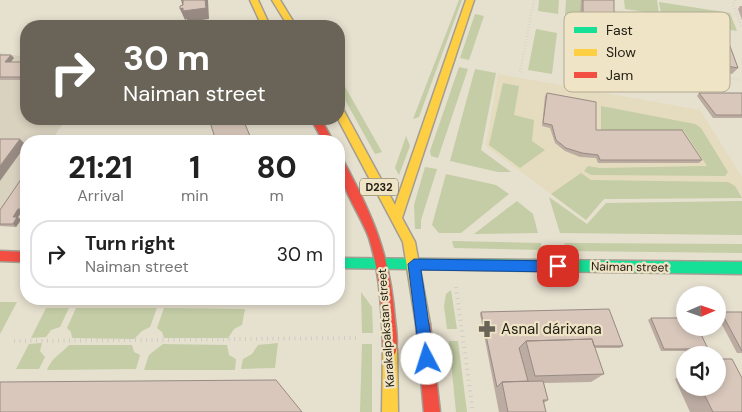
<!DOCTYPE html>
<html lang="en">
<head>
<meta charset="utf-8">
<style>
	:root { --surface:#fff; --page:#f2f2f2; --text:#222; --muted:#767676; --line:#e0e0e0 }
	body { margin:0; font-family:"DM Sans",sans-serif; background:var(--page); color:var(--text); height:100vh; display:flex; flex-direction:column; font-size:19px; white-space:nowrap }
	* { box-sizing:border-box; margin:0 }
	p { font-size:16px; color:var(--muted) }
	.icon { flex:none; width:28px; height:28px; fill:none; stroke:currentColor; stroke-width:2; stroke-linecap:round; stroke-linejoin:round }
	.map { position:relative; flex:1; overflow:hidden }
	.panel { position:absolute; left:20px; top:135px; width:325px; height:170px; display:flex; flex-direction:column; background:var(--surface); border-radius:20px; box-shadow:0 2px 8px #0003 }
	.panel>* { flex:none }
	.guide { position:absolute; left:20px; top:20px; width:325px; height:105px; border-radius:20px; box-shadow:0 2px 8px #0003; background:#696457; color:#fff; overflow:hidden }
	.needle { width:32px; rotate:88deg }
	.tools { position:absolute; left:676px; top:286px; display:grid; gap:10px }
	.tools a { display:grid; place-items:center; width:50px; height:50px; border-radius:50%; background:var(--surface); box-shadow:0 2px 8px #0003; font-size:25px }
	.pin { position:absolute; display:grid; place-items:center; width:42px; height:42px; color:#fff; margin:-21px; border-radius:10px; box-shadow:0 2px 8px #0006 }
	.me { position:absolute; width:55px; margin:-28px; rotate:355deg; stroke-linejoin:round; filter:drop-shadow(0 0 4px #0008) }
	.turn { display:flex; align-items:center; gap:18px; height:105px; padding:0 20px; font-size:22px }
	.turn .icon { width:65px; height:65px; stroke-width:2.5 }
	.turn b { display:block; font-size:35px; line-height:42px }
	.eta { display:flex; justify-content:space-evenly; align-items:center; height:85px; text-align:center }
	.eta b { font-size:30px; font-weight:800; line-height:35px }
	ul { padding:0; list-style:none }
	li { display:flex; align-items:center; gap:15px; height:68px; margin:0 10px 8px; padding:0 10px; border:2px solid var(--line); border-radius:20px }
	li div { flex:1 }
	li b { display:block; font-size:19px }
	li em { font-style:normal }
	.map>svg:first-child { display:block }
</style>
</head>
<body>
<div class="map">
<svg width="742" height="412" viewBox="0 0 742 412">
	<rect width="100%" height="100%" fill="#e6e0cf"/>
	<path fill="#e5dbbf" d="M498 74 700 110 742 177V198L604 199 586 220 486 146Z"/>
	<path fill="#d9d2bf" d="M0 53 26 57V119H66L51 141H26V177L0 214Z"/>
	<path fill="#c4cda6" d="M459 0H462L419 117 413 119Z
		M539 0H559L558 14 538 11Z
		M566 0H583L582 16H565Z
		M624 0H657L659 14 625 9Z
		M659 2 730 13 737 31 662 19Z
		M475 14 484 16 469 60 460 58Z
		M536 29 557 33 552 74 528 70Z
		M459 67 468 69 438 158 431 156 430 151Z
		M475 69 496 73 481 150 511 172H498L450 161Z
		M339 76 382 152 375 154 339 89Z
		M503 83 519 86 514 115 534 120 532 141 545 150 520 168 489 145Z
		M601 106 695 124 701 128 728 172 725 176 591 175 584 171 588 166 600 168 707 166 684 131 601 130Z
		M406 136 410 146 399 175 395 168Z
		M425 167 437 169 421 220V229H415L414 205Z
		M581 173 591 180 728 182 735 186 742 198 604 199 586 220 551 194Z
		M446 174 496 185 509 194 461 233H439L432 225Z
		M549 197 587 224 606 203 742 201V235L560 233Z
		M517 201 533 214 538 233 474 234Z
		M452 241 541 243 542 250 454 248Z
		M564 243 742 244V253L568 251Z
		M451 290 457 329H447L444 306 446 294Z
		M361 292 372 307 373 333H362Z
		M0 302H17L0 334Z
		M46 308H69L60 327 51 330 46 337 31 338Z
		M76 308H157L150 327 142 331 134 339 72 338 71 332 67 328Z
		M164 308 245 309 242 325 234 329 228 338H164L162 332 157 328Z
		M449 341H458L467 412H456Z
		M42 343 40 351 45 357 39 369H16L29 344Z
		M278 343 275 368 241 369 243 359 252 354 258 345Z
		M163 344 227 345 229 355 236 359 235 370H144L149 355Z
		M362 344H372V412H360Z
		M69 345H132L134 352 140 355 136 369 47 370C54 355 59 356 69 345Z"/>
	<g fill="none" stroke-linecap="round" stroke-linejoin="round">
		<g stroke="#a39e91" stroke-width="3">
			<path id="fast" d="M339 258 742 262V274L339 268Z"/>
		</g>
		<g stroke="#a39e91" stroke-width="3">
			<path id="slow" d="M250 0H258L270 26H262Z
				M272 0H280L296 26H288Z
				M466 0H474L402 218 415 242 430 324 428 329 423 331 418 329 416 324 403 242 338 119 339 108 344 111 395 205Z
				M390 342 395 344 397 349 398 412H382L383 349 385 344Z"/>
		</g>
		<g stroke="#a39e91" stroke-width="3">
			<path id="jam" d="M311 119H321L333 141H323Z
				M339 159 343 160C373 216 390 255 395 320 396 330 399 344 395 354L390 356 385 354 383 349C382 312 380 273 369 238 360 213 337 184 339 159Z
				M0 251 26 252V262L0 261Z
				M423 317 428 319 430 324 440 412H424L416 324 418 319Z"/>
		</g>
		<path stroke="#cdccc7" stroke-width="2.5" stroke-dasharray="0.5 2.5" stroke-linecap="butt" d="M735 0 733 5 742 27
			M520 72 534 0
			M648 87 645 66 742 80"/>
		<path stroke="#cdccc7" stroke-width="4" stroke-dasharray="1 4.5" stroke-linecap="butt" d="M456 287 473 412
			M14 341 356 338"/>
		<use href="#fast" fill="#16e098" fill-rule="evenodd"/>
		<use href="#slow" fill="#ffcf43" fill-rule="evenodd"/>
		<use href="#jam" fill="#f24e42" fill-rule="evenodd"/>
	</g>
	<path fill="#bbaba1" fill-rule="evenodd" d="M581 0H614V12L723 27 738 68 732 74 616 52 617 69 614 75 578 68 579 36 570 35 571 20 573 14 580 15ZM615 27 666 35 667 44 615 35Z
		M740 6H742V20L738 9Z
		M0 55H11L14 58 11 62H26V80H0Z
		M547 93 596 130 702 160 699 163H598L596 158 580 157 565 151 555 143 550 128 542 126 545 96Z
		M699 93H742V118H713L697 96Z
		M26 172V212H22L18 217 21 220 16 227 0 226V210Z
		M481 312 623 346 620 348H595L604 374 591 382 544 383 548 400 544 403 546 412H499L480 314Z
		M721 312H742V353H737L718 317V314Z
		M651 318 708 349 704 351H661L648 320Z
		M685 365V388H718L742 412H690L675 379 682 376 679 368Z"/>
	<path fill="#988b83" d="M181 0H208L209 19 187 22V19L185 20 180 9 183 8 184 10Z
		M11 55 14 58 8 65 5 62Z
		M20 139 26 145 0 181V166Z
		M18 209 22 212 18 217 21 220 16 227 13 224V217Z"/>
	<path fill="#d9c7bb" stroke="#988b83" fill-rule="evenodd" d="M183 0H205L206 8 183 11V8L180 9V6L183 5Z
		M583 0H614V12L723 27 738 68 616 45 617 69 581 62 582 30 573 28V14L583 15ZM615 20 670 29 673 45 615 35Z
		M112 24V26H96Z
		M0 55H11L5 62H26V77H0Z
		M547 93 596 102V130H682L702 160H600L598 155 582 153 566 148 556 140 552 125 543 123Z
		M699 93H742V115H716Z
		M209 119H243L252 141H216Z
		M0 139H20L0 166Z
		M26 172V209H18L13 217H17L13 224H0V210Z
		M609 309 623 346H594L592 339 526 341 519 348 528 381 502 382 497 387 481 312Z
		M721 312H742V351Z
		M651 318H685V328H698L708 349H664Z
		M592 339 604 374 535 376 526 341Z
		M718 359H732L742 378V412H713L701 388H718Z
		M276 380 302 412H0V382Z
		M543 381 548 400H543L546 412H508L502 382Z"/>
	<path fill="#1a73e8" stroke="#114b97" d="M414 259 558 261 564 266 558 272 421 270 434 359 432 364 427 367 422 364 420 359 408 264Z"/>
	<defs>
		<g id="pharmacy-bare" transform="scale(1.35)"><path d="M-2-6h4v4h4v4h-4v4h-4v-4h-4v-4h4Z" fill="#696457" stroke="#efe4c6" stroke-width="2.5" paint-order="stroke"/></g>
	</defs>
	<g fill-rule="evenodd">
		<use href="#pharmacy-bare" x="487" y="329"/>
	</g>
	<g text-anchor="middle" stroke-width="4.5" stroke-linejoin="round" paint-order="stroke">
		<rect fill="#efe4c6" stroke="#625c4b" stroke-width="1" x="360" y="178.5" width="38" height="17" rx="4"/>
		<g font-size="11" font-weight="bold" fill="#252116">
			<text x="379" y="191">D232</text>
		</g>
		<g font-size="12" fill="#252116" stroke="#efe4c6">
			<text transform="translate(630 267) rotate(1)" y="4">Naiman street</text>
			<text transform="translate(386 328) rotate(-94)" y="4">Karakalpakstan street</text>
		</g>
		<g font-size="15" fill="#252116" stroke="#efe4c6" text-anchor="start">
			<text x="501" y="334">Asnal dárixana</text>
		</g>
	</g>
	<rect x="564" y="12" width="166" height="80" rx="8" fill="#efe4c6" stroke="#b2aa91" stroke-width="1"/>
	<rect x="574" y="27" width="23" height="6" fill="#16e098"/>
	<rect x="574" y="49" width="23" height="7" fill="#ffcf43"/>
	<rect x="574" y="72" width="23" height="6" fill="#f24e42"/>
	<g font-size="14" fill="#252116">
		<text x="606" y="35">Fast</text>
		<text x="606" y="57">Slow</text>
		<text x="606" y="80">Jam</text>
	</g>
</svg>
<div class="tools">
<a><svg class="needle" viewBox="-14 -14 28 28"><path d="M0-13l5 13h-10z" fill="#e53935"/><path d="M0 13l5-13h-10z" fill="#767676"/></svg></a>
<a><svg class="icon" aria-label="sound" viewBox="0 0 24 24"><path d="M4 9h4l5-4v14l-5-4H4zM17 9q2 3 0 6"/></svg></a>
</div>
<div class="pin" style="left:558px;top:266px;background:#d93025"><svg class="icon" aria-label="arrive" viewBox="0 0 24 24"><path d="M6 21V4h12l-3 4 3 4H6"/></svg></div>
<svg class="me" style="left:427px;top:359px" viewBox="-20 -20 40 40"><circle r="19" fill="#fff"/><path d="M0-13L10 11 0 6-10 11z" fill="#1a73e8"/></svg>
<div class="guide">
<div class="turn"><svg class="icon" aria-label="right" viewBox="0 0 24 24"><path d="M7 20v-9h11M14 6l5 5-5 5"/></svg><div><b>30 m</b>Naiman street</div></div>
</div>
<section class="panel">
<div class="eta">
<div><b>21:21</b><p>Arrival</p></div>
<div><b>1</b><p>min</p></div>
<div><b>80</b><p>m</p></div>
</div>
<ul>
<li><svg class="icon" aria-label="right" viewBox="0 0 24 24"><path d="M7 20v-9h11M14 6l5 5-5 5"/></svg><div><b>Turn right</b><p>Naiman street</p></div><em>30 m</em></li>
</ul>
</section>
</div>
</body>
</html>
